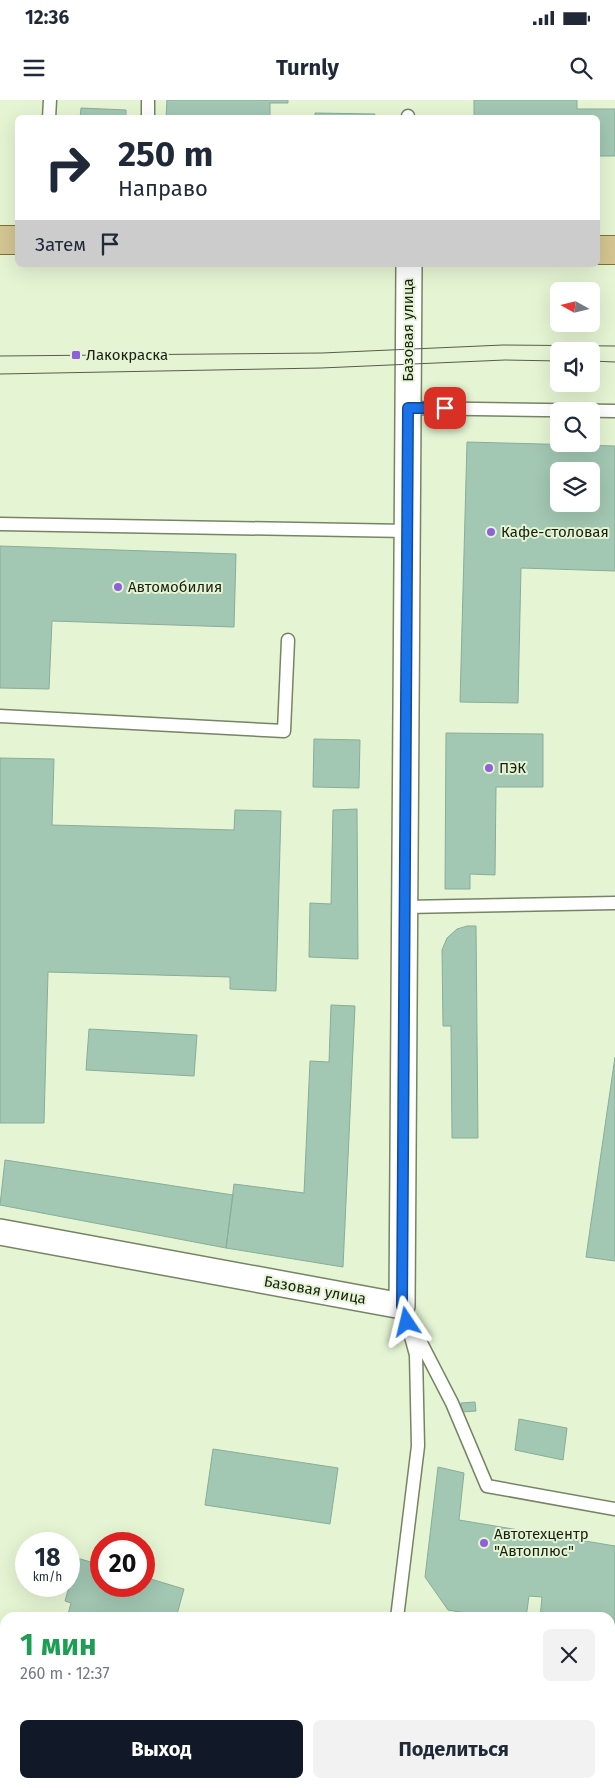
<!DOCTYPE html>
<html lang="ru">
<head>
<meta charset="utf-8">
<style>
	:root { --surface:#fff; --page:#f2f2f3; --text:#1f2937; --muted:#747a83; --accent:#111827 }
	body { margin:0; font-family:"Fira Sans",sans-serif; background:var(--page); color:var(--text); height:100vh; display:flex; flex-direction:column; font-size:19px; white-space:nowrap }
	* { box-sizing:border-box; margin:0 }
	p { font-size:16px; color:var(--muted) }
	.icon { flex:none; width:28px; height:28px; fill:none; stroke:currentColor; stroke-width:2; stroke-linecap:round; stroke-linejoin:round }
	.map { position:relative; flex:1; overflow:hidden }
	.sheet { position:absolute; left:0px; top:1512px; width:615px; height:176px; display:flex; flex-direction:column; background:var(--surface); border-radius:15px 15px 0 0; box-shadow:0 5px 20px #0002 }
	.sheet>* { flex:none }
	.top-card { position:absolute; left:15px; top:15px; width:585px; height:152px; border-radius:8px; box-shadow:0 5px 20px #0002; background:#fff; color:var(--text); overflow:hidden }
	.needle { width:32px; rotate:278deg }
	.controls { position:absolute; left:550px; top:182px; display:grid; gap:10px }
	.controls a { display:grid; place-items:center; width:50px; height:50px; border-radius:8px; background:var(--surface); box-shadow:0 5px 20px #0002; font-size:25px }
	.speed { position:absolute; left:15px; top:1432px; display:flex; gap:10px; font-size:25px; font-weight:700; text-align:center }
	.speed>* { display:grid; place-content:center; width:65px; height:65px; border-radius:50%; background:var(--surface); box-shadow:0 5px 20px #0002; line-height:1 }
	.speed small { font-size:12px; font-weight:400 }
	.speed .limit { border:8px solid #d22; background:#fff; color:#111 }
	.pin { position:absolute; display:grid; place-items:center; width:42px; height:42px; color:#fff; margin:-21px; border-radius:10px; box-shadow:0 2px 8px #0006 }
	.me { position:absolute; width:55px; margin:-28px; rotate:350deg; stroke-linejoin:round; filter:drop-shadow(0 0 4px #0008) }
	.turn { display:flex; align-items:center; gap:18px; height:105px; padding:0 20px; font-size:22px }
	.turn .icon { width:65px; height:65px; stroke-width:2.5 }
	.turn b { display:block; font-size:35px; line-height:42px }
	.then { display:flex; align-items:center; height:48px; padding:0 20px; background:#0003; gap:10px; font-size:19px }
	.round { display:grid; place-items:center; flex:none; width:52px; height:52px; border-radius:8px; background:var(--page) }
	.overview { display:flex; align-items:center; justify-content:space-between; height:85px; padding:0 20px }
	h1 { font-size:30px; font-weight:700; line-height:38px; color:#1e9e55 }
	.action { display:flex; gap:10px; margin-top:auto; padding:10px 20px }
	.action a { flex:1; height:58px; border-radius:8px; background:var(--accent); color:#fff; font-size:20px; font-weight:700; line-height:58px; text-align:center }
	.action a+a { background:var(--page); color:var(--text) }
	.status { display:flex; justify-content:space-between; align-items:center; height:35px; padding:0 25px; background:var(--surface); direction:ltr }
	.status svg { height:14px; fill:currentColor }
	header { display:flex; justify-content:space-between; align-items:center; height:65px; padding:0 20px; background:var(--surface); font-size:22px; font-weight:700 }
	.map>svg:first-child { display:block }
</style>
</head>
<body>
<div class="status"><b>12:36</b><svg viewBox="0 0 49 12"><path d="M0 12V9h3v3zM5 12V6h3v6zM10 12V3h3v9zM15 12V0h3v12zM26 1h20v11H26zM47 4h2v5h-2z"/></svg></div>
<header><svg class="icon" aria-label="menu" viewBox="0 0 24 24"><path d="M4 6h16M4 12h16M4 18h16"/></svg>Turnly<svg class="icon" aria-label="search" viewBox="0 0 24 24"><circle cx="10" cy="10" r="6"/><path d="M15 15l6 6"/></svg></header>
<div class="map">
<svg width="615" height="1688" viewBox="0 0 615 1688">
	<rect width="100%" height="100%" fill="#e5f5d3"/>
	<path fill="#a2c7b3" stroke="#88ad99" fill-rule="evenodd" d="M167 0H288V3H270V18H166Z
		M474 0H577V9H615V56H598V18H474Z
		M81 8 126 10V18H80Z
		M315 13 375 14 374 18H315Z
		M467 342 615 346V471L521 468 518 603 460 602ZM559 371H591V404H559Z
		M0 446 236 454 234 527 52 521 49 589 0 588Z
		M446 633 543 634V687H496L495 775 470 774V789H445Z
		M314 639 360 640 359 688 313 687Z
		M0 658 54 659 52 725 234 730 235 710 281 711 276 891 230 889V877L48 872 44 1023H0Z
		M357 709 358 859 309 857 310 803 331 804 333 710Z
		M467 826H476L478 1038H452L451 926H443L442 850 447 838 457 829Z
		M331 905 355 906 343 1167 226 1148 234 1084 304 1093 310 961 329 962Z
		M89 929 197 935 194 976 86 970Z
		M615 957V1161L586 1157Z
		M5 1060 233 1095 226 1148 0 1105Z
		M475 1302 476 1311 462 1312 461 1303Z
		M519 1319 567 1328 563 1360 515 1350Z
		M213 1349 338 1368 330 1424 205 1405Z
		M438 1367 464 1373 459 1420 615 1446V1536L610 1535V1518H540L542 1497 529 1496 526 1518H496L448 1510 425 1477Z
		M77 1458 101 1465V1486H144V1477L184 1489 176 1518H67L71 1503 65 1501Z
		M5 1648V1684H54L52 1688H0V1663Z"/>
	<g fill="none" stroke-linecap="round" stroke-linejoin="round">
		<g stroke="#768465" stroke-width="15">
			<path id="service" d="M408 16V18
				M49 18 50 0
				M148 18V0
				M408 308 615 311
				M0 424 407 431
				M0 616 284 631 288 540
				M405 807 615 803
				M402 1206 452 1303 487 1386 615 1409
				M397 1518 418 1346 416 1255 410 1233
				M0 1563 5 1565"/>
		</g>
		<g stroke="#768465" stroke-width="28">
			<path id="minor" d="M0 1132 402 1206 409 165"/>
		</g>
		<g stroke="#807236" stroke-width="30">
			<path id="primary" d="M0 140H18
				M598 150H615"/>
		</g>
		<use href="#service" stroke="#fff" stroke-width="12"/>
		<use href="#minor" stroke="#fff" stroke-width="25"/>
		<use href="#primary" stroke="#d4c592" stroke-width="28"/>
		<path stroke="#555e4c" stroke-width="1" d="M0 256 322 253 503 245 615 246
			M591 261 615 262
			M0 274 321 268 505 260 559 261"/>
	</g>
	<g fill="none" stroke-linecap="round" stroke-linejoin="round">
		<g stroke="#114b97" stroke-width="12">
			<path id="route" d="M407 1222 402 1206 408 308H445"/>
		</g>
		<use href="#route" stroke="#1a73e8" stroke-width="9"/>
	</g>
	<g fill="#8f60da" stroke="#e5f5d3" stroke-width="2">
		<rect x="71" y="250" width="10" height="10" rx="2.5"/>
		<circle cx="491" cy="432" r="5"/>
		<circle cx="118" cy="487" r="5"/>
		<circle cx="489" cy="668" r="5"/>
		<circle cx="484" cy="1443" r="5"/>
	</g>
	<g text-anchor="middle" stroke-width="4" stroke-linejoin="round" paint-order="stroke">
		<g font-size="15" fill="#191f13" stroke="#e5f5d3">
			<text transform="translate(408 230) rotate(-90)" y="5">Базовая улица</text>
			<text transform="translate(315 1190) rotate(10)" y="5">Базовая улица</text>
		</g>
		<g font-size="15" fill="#191f13" stroke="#e5f5d3" text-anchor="start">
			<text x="86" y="260">Лакокраска</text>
			<text x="501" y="437">Кафе-столовая</text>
			<text x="128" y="492">Автомобилия</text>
			<text x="499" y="673">ПЭК</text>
			<text x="494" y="1439">Автотехцентр<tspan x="494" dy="17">"Автоплюс"</tspan></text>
		</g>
	</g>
</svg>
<div class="controls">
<a><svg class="needle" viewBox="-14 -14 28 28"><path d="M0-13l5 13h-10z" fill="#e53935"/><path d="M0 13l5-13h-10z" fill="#747a83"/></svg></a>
<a><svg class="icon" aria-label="sound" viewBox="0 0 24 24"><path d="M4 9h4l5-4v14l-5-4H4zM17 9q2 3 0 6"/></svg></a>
<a><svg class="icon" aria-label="search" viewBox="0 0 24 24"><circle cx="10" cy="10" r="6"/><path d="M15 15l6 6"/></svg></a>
<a><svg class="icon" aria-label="layers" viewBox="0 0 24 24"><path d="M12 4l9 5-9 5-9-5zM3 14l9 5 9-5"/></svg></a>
</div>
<div class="speed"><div>18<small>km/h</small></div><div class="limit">20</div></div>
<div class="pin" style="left:445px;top:308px;background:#d93025"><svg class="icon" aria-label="arrive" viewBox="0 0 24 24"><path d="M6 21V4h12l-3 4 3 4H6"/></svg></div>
<svg class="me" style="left:407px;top:1222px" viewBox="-20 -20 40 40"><path d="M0-17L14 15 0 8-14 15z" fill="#1a73e8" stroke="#fff" stroke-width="4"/></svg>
<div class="top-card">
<div class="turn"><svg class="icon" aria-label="right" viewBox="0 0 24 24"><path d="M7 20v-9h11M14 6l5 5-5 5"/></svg><div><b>250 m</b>Направо</div></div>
<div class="then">Затем<svg class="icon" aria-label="arrive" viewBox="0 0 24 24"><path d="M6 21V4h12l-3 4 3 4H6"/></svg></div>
</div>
<section class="sheet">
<div class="overview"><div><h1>1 мин</h1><p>260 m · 12:37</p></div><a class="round"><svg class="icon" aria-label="close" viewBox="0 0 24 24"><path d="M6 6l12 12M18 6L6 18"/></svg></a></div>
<div class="action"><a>Выход</a><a>Поделиться</a></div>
</section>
</div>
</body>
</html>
